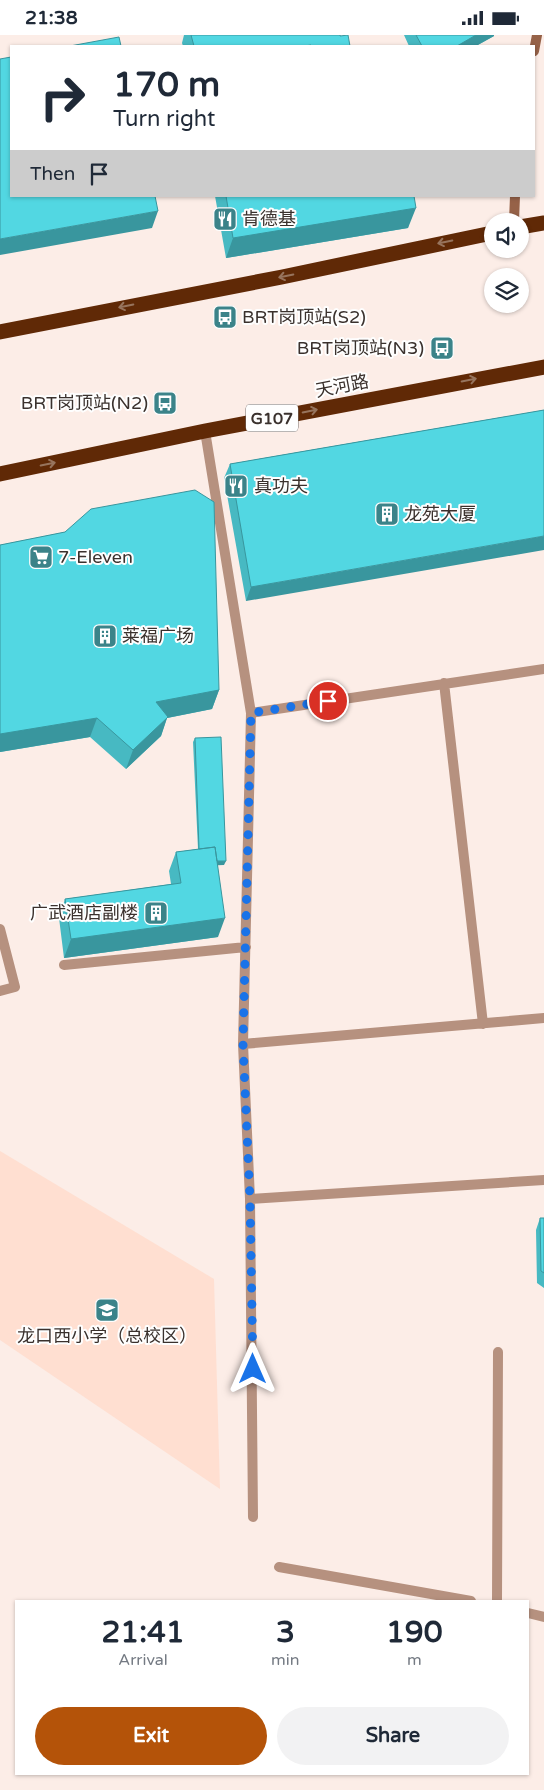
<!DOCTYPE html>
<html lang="en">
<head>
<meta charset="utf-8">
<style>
	:root { --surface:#fff; --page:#f2f2f3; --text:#1f2937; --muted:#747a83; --accent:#b45309 }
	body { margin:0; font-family:"Varela Round","Noto Sans SC",sans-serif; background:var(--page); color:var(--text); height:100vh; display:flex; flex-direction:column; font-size:19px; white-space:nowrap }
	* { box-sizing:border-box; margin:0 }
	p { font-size:16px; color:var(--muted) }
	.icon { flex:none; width:28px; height:28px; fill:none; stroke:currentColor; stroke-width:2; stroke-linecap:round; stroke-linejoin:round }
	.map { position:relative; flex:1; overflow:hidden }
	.side { position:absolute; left:15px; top:1565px; width:514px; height:175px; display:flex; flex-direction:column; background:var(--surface); border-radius:0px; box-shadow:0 1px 4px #0004 }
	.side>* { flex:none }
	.top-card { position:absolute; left:10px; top:10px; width:525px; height:152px; border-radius:0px; box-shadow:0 1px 4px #0004; background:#fff; color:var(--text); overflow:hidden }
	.controls { position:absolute; left:484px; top:178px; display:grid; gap:10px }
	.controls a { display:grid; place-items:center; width:45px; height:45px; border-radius:50%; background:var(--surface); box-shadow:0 1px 4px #0004; font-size:25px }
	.pin { position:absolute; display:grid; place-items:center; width:42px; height:42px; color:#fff; margin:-21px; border:2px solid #fff; border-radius:50%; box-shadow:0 1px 5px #0007 }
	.me { position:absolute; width:55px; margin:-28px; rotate:0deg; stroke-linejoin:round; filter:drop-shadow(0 0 4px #0008) }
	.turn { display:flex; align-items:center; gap:18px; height:105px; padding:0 20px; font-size:22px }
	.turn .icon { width:65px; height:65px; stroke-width:2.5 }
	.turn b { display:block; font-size:35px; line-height:42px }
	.then { display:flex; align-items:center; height:48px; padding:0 20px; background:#0003; gap:10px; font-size:19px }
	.eta { display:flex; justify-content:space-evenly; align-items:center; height:85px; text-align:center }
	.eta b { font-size:30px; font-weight:800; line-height:35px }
	.action { display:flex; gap:10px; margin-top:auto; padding:10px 20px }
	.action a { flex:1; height:58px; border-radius:30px; background:var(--accent); color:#fff; font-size:20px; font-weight:800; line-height:58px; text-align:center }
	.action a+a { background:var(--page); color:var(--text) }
	.status { display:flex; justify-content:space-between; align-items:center; height:35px; padding:0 25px; background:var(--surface); direction:ltr }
	.status svg { height:14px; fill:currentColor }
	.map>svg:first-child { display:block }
</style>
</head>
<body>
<div class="status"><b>21:38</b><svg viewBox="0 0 49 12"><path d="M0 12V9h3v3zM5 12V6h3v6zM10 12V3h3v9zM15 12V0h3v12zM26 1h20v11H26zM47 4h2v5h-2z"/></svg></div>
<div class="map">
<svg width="544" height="1755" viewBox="0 0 544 1755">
	<rect width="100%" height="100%" fill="#fcede7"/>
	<path fill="#ffdfd1" d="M0 1116 214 1244 220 1454 0 1305Z"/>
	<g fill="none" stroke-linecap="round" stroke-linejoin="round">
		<path stroke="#b6917f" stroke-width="10" d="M444 648 483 989
			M251 678 544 634
			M0 894 15 952 0 956
			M243 1009 544 983
			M497 1566 498 1317"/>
		<path stroke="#b6917f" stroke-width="10" d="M205 396 251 678 243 1009 250 1164 253 1482
			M64 930 246 912
			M250 1164 544 1145
			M279 1532 471 1566
			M528 1578 544 1582"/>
		<path stroke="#966248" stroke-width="10" d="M534 16 537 0
			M514 186 515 161"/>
		<path stroke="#602906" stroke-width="15" d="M520 192 544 188
			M0 297 282 242 492 198
			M0 439 205 396 544 332"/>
	</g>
	<path fill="#47b9c2" d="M184 0H340L350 11H183L182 8Z
		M404 0H494V1L476 11H409Z
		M215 161H414L408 193 226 223Z
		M544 375 246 566 224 443 230 429Z
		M65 497 219 655 212 674 167 683 161 701 126 734 90 702 0 717V510Z
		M195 703 224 830H218V902L64 923 59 883 65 864 171 849 169 836 176 817 198 814 193 707Z
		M540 1183H544V1253L537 1248 536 1195Z"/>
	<path fill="#39969e" d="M476 0H494V1L476 11H457Z
		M416 173 408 193 226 223 233 203Z
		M158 176 152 193 0 220V204Z
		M544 501V515L246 566 251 552Z
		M219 655 212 674 167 683 161 701 126 734 133 715 156 667Z
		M97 683 90 702 0 717V699Z
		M226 826 224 830 198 831 200 827Z
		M225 883 218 902 64 923 71 904Z"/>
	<path fill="#52d7e2" stroke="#39969e" d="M191 0H340V1L348 0 350 11H311V10L305 11H194Z
		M416 0H476L457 11H422Z
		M119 2 121 11H70Z
		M11 22V161H155L158 176 0 204V24Z
		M226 161H414L416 173 233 203Z
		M544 375V501L251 552 230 429Z
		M195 455 214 467 219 655 156 667 168 682 133 715 97 683 0 699V510L65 497 91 474Z
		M221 702 226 826H217L215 812 199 814 195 703Z
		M215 812 225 883 71 904 65 864 181 848 176 817Z
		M540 1183H544V1238L541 1236Z"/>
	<defs><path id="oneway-shaft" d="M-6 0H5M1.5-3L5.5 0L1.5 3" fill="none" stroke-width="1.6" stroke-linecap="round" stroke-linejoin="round" transform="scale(1.25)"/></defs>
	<g stroke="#97745d">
		<use href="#oneway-shaft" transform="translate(445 207) rotate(168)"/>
		<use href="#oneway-shaft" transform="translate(286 241) rotate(168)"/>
		<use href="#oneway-shaft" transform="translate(126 271) rotate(168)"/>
		<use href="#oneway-shaft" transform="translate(469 345) rotate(-11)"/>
		<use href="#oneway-shaft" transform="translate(310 376) rotate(-11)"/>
		<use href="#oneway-shaft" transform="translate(48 429) rotate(-12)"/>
	</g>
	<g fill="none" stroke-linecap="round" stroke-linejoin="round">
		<path stroke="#1a73e8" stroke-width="9" stroke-dasharray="0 16.2" d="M253 1334 250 1164 243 1009 251 678 328 666"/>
	</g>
	<defs>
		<g id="restaurant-square" transform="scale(1.25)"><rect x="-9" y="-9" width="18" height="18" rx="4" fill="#3b8389" stroke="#fefefe"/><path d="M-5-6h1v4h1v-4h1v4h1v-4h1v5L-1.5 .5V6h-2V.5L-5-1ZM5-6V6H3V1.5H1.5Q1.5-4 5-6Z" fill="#fff"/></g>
		<g id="bus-square" transform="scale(1.25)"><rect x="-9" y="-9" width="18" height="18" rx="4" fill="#3b8389" stroke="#fefefe"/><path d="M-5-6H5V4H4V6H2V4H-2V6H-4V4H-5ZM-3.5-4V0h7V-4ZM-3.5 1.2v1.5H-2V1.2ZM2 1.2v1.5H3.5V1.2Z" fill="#fff"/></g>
		<g id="building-square" transform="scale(1.25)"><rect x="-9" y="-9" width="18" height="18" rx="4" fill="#3b8389" stroke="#fefefe"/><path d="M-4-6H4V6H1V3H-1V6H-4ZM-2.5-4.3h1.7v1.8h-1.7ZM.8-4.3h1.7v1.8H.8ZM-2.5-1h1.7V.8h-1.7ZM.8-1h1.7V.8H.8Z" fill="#fff"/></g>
		<g id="supermarket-square" transform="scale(1.25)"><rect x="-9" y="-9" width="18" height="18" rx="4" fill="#3b8389" stroke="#fefefe"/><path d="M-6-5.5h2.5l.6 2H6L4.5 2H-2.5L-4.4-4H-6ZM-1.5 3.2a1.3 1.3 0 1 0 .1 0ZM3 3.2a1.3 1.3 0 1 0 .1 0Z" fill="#fff"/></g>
		<g id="school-square" transform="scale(1.25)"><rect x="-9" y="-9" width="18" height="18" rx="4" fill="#3b8389" stroke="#fefefe"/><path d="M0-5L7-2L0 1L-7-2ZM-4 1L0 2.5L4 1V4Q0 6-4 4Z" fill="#fff"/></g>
	</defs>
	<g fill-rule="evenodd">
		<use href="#restaurant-square" x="225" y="184"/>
		<use href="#bus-square" x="225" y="282"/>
		<use href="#bus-square" x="442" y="313"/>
		<use href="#bus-square" x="165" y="368"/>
		<use href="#restaurant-square" x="236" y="451"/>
		<use href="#building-square" x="387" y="479"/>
		<use href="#supermarket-square" x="41" y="522"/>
		<use href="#building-square" x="105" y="601"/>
		<use href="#building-square" x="156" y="878"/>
		<use href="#school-square" x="107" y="1275"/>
	</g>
	<g text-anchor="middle" stroke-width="4" stroke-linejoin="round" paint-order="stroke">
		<rect fill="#fefefe" stroke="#756e6c" stroke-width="1" x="246" y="369.5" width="52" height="27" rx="4"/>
		<g font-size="16" font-weight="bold" fill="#3a312d">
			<text x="272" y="389">G107</text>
		</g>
		<g font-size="18" fill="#3a312d" stroke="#fefefe" text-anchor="start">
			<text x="242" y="190">肯德基</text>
			<text x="242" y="288">BRT岗顶站(S2)</text>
			<text x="424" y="319" text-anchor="end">BRT岗顶站(N3)</text>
			<text x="148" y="374" text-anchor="end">BRT岗顶站(N2)</text>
			<text x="254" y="457">真功夫</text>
			<text x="404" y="485">龙苑大厦</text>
			<text x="58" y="528">7-Eleven</text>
			<text x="122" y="607">莱福广场</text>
			<text x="138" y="884" text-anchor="end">广武酒店副楼</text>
			<text x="107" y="1307" text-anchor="middle">龙口西小学（总校区）</text>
		</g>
		<g font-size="18" fill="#3a312d" stroke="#fefefe">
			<text transform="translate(342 351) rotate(-11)" y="6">天河路</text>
		</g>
	</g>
</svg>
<div class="controls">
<a><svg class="icon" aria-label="sound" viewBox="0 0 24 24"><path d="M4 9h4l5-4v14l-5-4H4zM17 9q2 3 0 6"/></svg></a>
<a><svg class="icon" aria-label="layers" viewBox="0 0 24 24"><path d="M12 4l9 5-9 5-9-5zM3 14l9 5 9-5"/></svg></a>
</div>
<div class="pin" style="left:328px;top:666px;background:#d93025"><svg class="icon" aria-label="arrive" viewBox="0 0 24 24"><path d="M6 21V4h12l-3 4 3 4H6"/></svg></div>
<svg class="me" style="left:253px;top:1334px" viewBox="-20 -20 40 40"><path d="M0-17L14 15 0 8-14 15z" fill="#1a73e8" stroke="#fff" stroke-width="4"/></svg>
<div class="top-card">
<div class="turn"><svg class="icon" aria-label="right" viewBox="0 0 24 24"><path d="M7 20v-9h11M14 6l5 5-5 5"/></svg><div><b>170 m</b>Turn right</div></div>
<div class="then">Then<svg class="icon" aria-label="arrive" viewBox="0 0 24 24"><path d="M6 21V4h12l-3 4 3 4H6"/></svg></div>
</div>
<section class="side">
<div class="eta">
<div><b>21:41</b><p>Arrival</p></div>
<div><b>3</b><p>min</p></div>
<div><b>190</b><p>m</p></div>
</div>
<div class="action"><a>Exit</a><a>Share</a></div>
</section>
</div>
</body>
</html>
